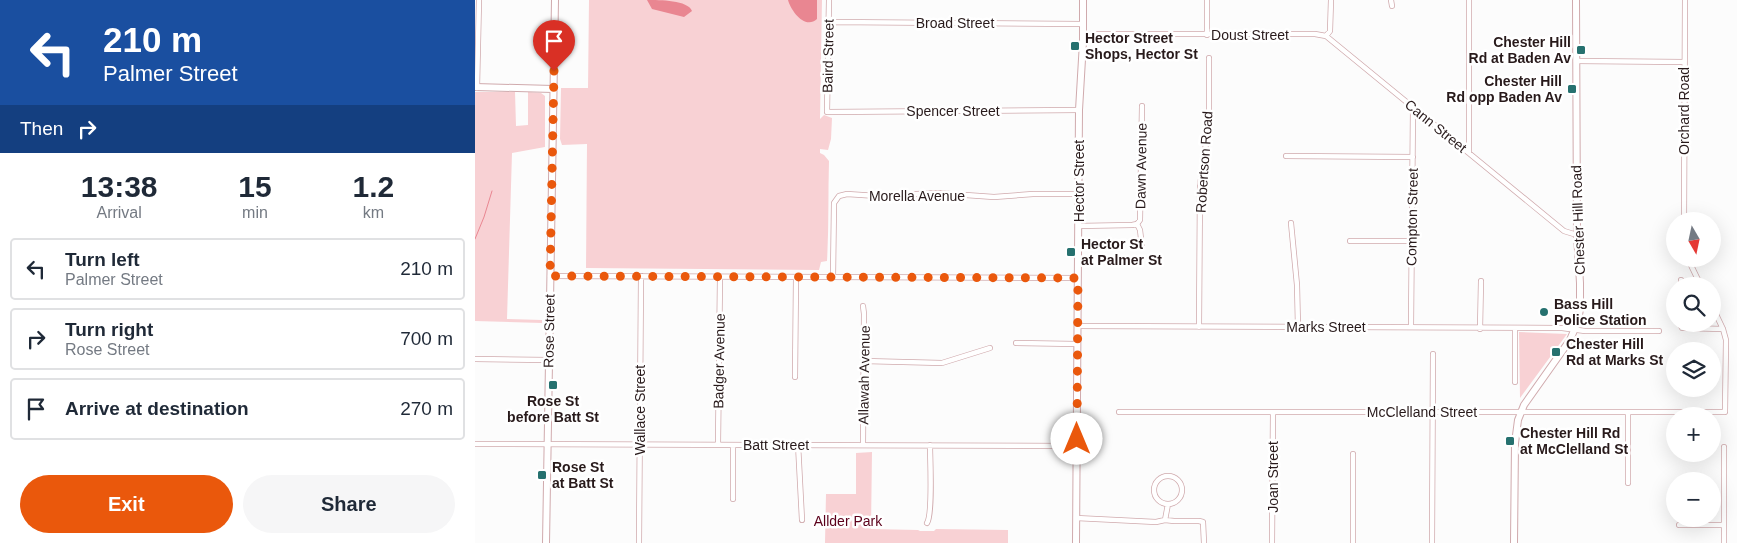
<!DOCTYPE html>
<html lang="en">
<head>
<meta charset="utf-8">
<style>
	:root { --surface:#fff; --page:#f6f6f7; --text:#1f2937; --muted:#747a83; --line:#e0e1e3; --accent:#ea580c }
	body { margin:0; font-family:Arial,sans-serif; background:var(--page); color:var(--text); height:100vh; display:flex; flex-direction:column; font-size:19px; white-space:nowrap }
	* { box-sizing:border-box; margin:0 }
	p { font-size:16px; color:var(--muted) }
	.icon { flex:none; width:28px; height:28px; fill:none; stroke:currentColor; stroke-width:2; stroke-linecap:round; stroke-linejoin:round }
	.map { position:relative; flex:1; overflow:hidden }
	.side { display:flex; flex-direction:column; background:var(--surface); width:475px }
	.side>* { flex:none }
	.guide { background:#1a4fa0; color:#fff; overflow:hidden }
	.needle { width:32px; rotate:171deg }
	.tools { position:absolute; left:1191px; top:212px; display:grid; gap:10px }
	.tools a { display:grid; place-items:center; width:55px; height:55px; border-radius:50%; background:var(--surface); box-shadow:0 5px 20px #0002; font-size:25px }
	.pin { position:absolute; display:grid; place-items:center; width:42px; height:42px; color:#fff; margin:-51px -21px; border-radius:50% 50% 50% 0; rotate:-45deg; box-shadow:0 0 5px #0007 }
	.pin .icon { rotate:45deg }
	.me { position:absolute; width:55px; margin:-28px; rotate:0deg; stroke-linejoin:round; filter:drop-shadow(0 0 4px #0008) }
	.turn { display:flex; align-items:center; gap:18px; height:105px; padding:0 20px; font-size:22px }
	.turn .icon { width:65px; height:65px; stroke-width:2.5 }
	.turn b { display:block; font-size:35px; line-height:42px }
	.then { display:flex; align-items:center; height:48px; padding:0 20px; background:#0003; gap:10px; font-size:19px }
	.eta { display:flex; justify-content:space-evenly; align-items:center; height:85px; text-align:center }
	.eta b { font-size:30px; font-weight:700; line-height:35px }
	.button { display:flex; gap:10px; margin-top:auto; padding:10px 20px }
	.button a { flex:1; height:58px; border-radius:30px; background:var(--accent); color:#fff; font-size:20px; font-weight:700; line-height:58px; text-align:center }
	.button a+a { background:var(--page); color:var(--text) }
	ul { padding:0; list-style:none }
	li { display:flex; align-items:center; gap:15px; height:62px; margin:0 10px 8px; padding:0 10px; border:2px solid var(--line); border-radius:5px }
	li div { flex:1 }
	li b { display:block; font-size:19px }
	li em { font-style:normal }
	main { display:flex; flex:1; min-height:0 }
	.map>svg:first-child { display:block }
</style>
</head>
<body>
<main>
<section class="side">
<div class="guide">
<div class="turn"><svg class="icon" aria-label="left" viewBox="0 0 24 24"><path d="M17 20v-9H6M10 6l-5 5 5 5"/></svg><div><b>210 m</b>Palmer Street</div></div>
<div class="then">Then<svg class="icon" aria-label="right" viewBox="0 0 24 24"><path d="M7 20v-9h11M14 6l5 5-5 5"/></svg></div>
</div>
<div class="eta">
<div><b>13:38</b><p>Arrival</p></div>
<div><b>15</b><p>min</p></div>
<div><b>1.2</b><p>km</p></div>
</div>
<ul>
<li><svg class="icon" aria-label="left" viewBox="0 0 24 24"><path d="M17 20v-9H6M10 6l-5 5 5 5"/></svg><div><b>Turn left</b><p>Palmer Street</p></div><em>210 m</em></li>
<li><svg class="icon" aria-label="right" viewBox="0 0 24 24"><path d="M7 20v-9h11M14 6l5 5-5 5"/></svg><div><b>Turn right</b><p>Rose Street</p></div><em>700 m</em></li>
<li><svg class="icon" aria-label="arrive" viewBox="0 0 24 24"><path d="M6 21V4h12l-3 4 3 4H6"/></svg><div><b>Arrive at destination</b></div><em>270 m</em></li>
</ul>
<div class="button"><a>Exit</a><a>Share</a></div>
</section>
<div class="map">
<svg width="1262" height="543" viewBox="0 0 1262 543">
	<rect width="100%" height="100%" fill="#fcfcfc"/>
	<path fill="#f8d1d4" d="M114 0H347L345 119 349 115 357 118 356 139 353 150 345 149V153L349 155 354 161C353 194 354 227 352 261L346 262 344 270 111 268 112 144 87 145 85 139 86 88H113Z
		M0 92H40L41 126 53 125V92L66 93 70 96V147L37 153 32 319 67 320V323L0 321Z
		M1044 332 1092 334 1045 398Z
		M397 452 396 529 443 530 445 531H459L461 529 533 530V543H350L351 494H381V453Z"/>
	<path fill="#e98691" d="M172 0C185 0 213 0 217 11L209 17 177 9Z
		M313 0H342V19C330 30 316 11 313 0Z"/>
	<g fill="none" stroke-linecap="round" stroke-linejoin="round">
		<path stroke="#e98691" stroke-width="1" d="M0 239 9 217 17 191"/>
		<g stroke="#d0aaad" stroke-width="6">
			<path id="street" d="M354 0 352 112 604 110
				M916 0 917 6
				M994 0V153
				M354 22 607 24
				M608 34H840L851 36 1089 231 1102 235
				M732 35V0
				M851 36 855 31 856 0
				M1101 61 1209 62
				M2 88 4 0
				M811 156 938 157
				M1209 221 1210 0
				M816 223 822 285 823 327
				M662 224 665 230 667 247
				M603 226 657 225 662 224 665 220 667 106
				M875 241H937
				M1213 259 1226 286
				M75 276 603 278
				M358 277 359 203 364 196 372 194 402 196 462 193 519 197 558 194H604
				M1206 286V280
				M388 306 389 314 388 444
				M1205 324 1207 328H1209L1248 329
				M602 326 1087 328 1110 331H1184
				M724 327 725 186 734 122V58
				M936 327 938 107
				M1005 329 1006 281
				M541 343 602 344
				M0 359 74 360
				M389 361 467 363 515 348
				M320 377 321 278
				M1040 382V328
				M644 412H1250L1251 340 1248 329 1238 308
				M1153 412V483
				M0 444 602 446
				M243 444 245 277
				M323 444 327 520
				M258 445V499
				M679 490a14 14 0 1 1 28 0a14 14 0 1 1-28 0Z
				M601 518 681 522 690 520 699 521H724L728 522 729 543
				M690 520 693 504
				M452 523C458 514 455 459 455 445
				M1204 525H1249
				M164 543 166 276
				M797 543 798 412
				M878 543V454
				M957 543 958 354
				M1249 543V447"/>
		</g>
		<g stroke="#d0aaad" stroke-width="8">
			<path id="secondary" d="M0 87 78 89
				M71 543 80 0
				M601 543 604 110 608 42V0
				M1039 543 1040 443 1043 420 1049 405 1095 340 1103 321 1105 309V283L1102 235 1101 0"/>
		</g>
		<use href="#street" stroke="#fff" stroke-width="4.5"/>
		<use href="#secondary" stroke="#fff" stroke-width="6"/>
	</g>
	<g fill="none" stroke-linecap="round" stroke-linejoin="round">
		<path stroke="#ea580c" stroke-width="9" stroke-dasharray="0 16.2" d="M79 71 75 276 603 278 602 439"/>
	</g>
	<g fill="#26716f" stroke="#fff" stroke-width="2">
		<rect x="595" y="41" width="10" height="10" rx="2.5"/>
		<rect x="1101" y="45" width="10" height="10" rx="2.5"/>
		<rect x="1092" y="84" width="10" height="10" rx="2.5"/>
		<rect x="591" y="247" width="10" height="10" rx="2.5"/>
		<circle cx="1069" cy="312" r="5"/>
		<rect x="1076" y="347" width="10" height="10" rx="2.5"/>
		<rect x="73" y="380" width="10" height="10" rx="2.5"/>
		<rect x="1030" y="436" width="10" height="10" rx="2.5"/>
		<rect x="62" y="470" width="10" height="10" rx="2.5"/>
	</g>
	<g text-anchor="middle" stroke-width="5" stroke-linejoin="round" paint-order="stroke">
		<g font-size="14" fill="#281a1b" stroke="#fff">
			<text x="480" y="28">Broad Street</text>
			<text x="775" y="40">Doust Street</text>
			<text transform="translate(353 56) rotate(-89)" y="5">Baird Street</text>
			<text x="478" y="116">Spencer Street</text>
			<text transform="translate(1209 111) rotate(-90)" y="5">Orchard Road</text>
			<text transform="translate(961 126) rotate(39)" y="5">Cann Street</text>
			<text transform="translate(729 162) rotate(-86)" y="5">Robertson Road</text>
			<text transform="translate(666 166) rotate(-89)" y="5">Dawn Avenue</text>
			<text transform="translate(604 181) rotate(-90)" y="5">Hector Street</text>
			<text x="442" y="201">Morella Avenue</text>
			<text transform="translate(937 217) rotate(-89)" y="5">Compton Street</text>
			<text transform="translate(1103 220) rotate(-92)" y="5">Chester Hill Road</text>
			<text x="851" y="332">Marks Street</text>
			<text transform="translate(74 331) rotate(-89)" y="5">Rose Street</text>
			<text transform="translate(244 361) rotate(-89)" y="5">Badger Avenue</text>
			<text transform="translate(389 375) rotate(-89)" y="5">Allawah Avenue</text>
			<text transform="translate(165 410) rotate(-90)" y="5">Wallace Street</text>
			<text x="947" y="417">McClelland Street</text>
			<text x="301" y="450">Batt Street</text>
			<text transform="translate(798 477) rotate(-90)" y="5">Joan Street</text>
		</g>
		<g font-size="14" font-weight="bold" fill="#281a1b" stroke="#fff" text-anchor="start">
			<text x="610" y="43">Hector Street<tspan x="610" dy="16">Shops, Hector St</tspan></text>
			<text x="1096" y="47" text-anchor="end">Chester Hill<tspan x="1096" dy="16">Rd at Baden Av</tspan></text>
			<text x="1087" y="86" text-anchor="end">Chester Hill<tspan x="1087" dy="16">Rd opp Baden Av</tspan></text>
			<text x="606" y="249">Hector St<tspan x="606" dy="16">at Palmer St</tspan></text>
			<text x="1079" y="309">Bass Hill<tspan x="1079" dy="16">Police Station</tspan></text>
			<text x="1091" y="349">Chester Hill<tspan x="1091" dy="16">Rd at Marks St</tspan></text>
			<text x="78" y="406" text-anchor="middle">Rose St<tspan x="78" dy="16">before Batt St</tspan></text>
			<text x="1045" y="438">Chester Hill Rd<tspan x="1045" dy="16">at McClelland St</tspan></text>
			<text x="77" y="472">Rose St<tspan x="77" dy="16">at Batt St</tspan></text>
		</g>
		<g font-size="14" fill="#5b001b" stroke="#fff">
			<text x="373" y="526">Allder Park</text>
		</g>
	</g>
</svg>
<div class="tools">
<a><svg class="needle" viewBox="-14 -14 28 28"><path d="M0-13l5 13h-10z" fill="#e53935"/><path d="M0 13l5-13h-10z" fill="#747a83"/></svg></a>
<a><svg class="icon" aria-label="search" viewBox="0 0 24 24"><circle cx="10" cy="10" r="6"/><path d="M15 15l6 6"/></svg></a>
<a><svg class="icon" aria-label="layers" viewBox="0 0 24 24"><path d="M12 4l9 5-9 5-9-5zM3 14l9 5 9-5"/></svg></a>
<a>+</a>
<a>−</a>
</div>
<div class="pin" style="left:79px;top:71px;background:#d93025"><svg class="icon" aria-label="arrive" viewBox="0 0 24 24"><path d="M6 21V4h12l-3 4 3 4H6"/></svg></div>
<svg class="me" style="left:602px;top:439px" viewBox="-20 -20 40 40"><circle r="19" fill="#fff"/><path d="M0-13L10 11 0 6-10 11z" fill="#ea580c"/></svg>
</div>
</main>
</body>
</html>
